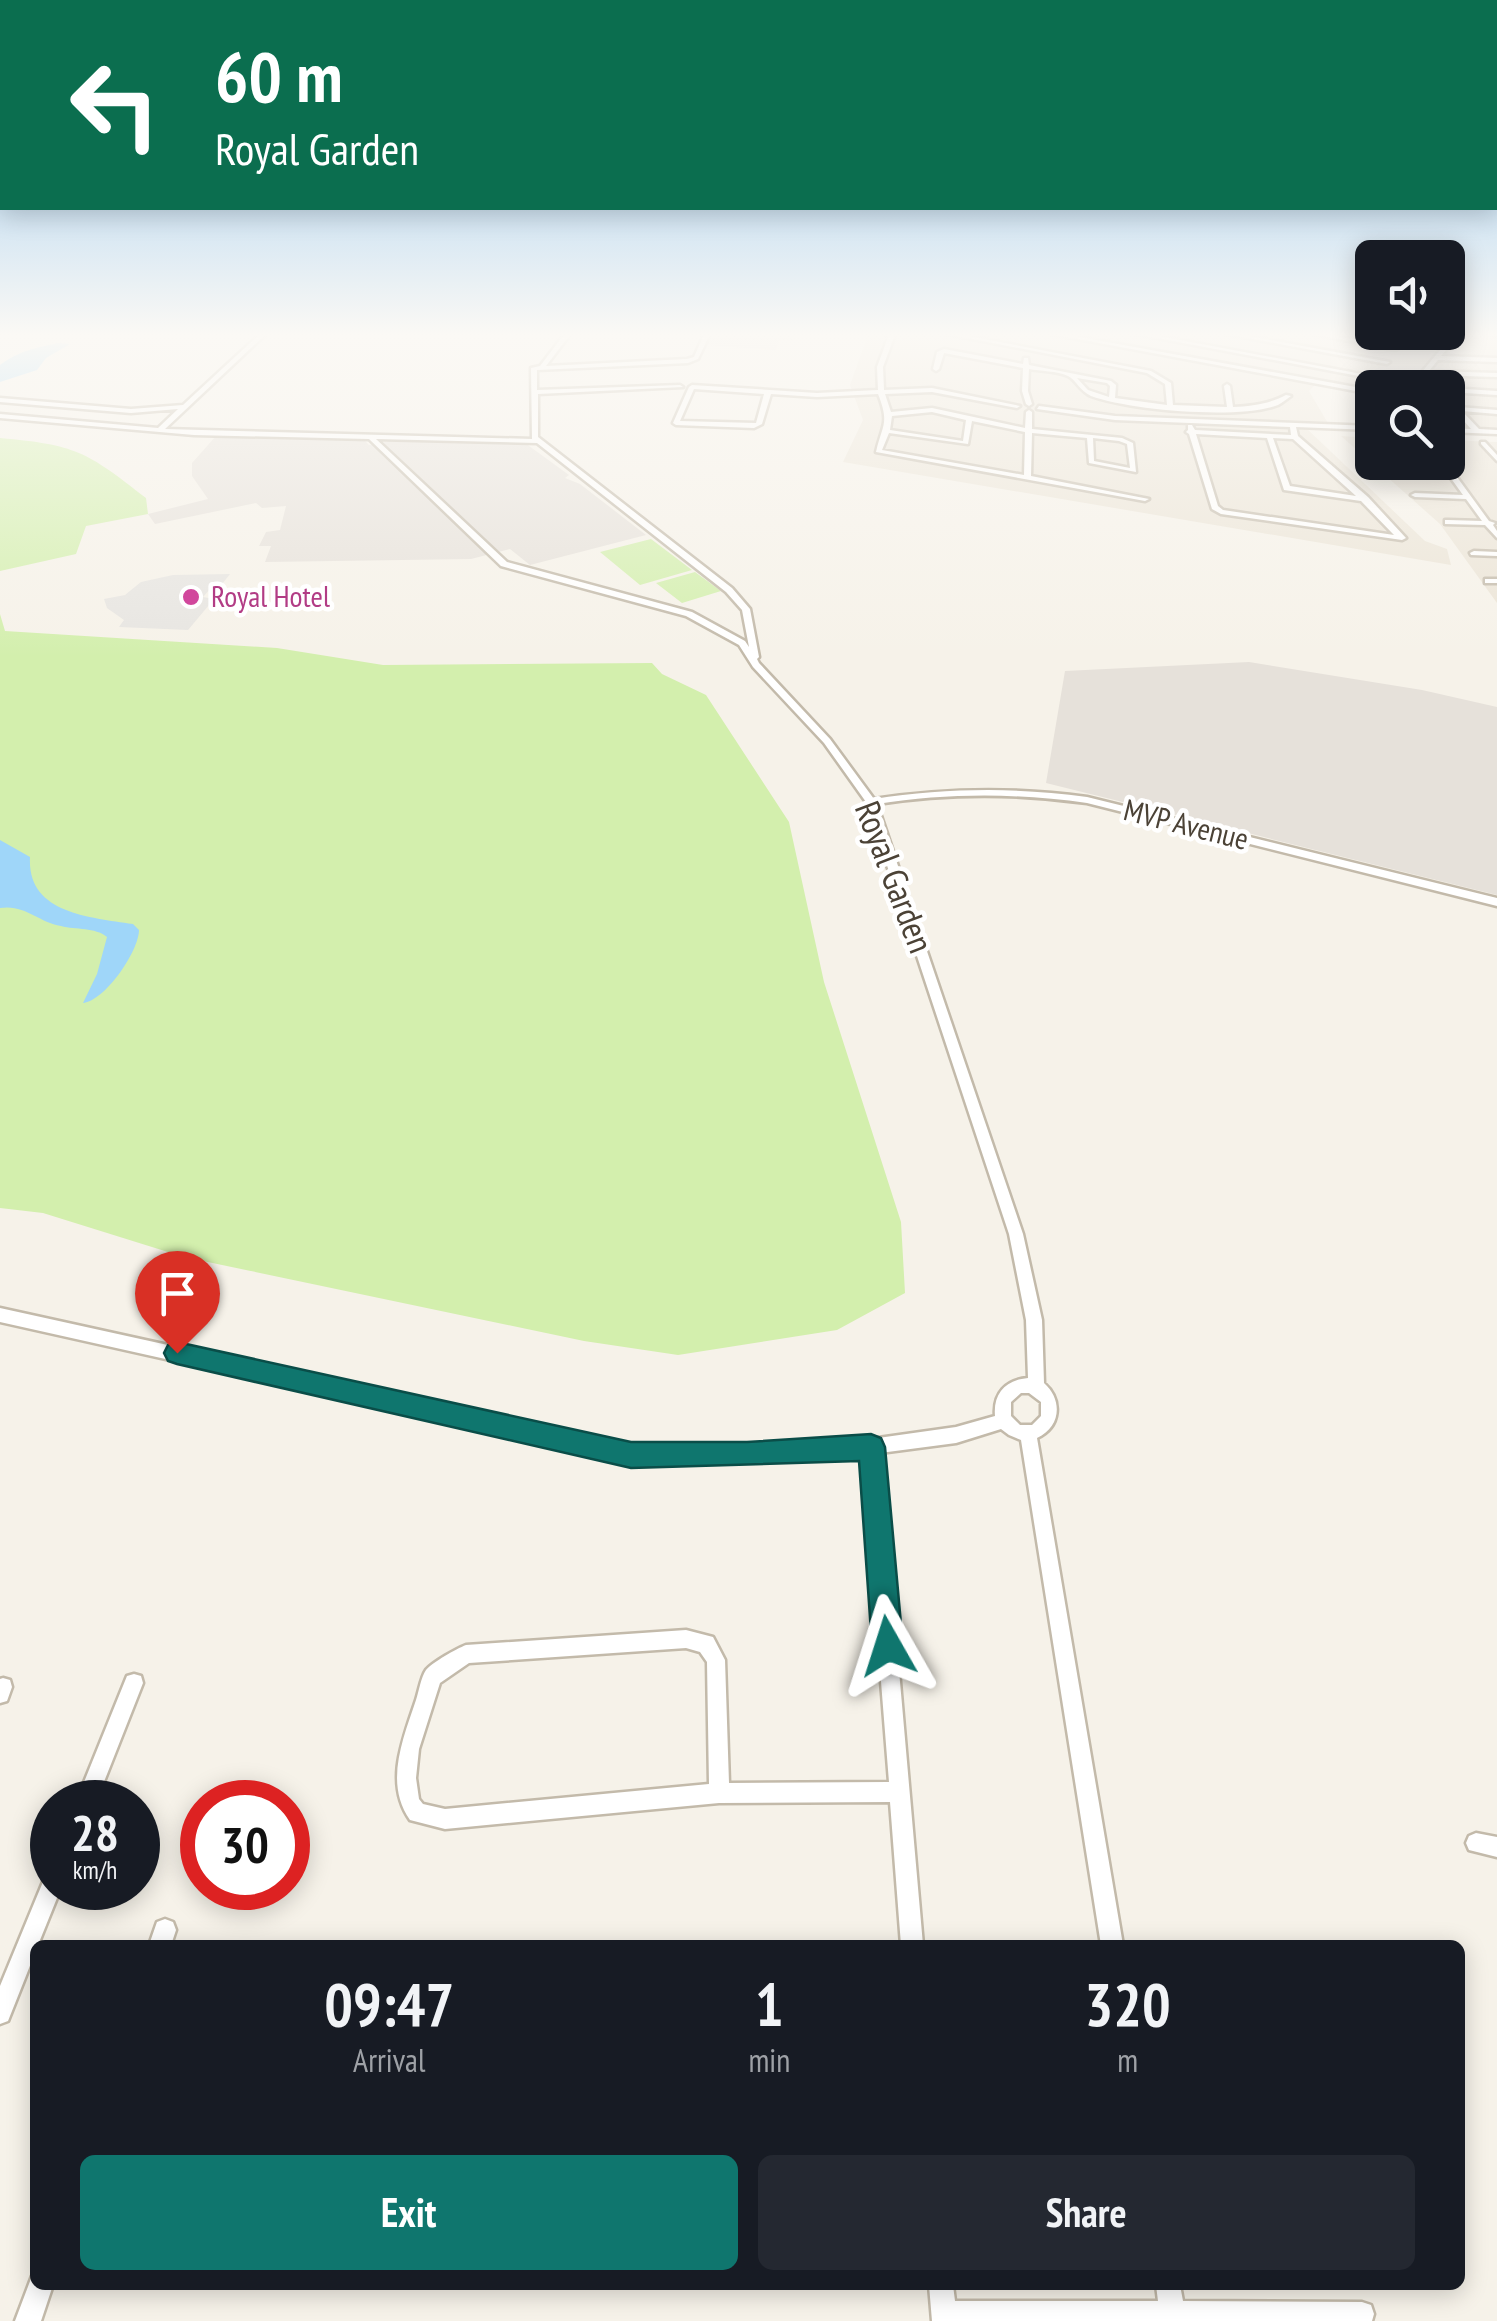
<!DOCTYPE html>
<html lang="en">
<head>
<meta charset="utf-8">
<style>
	:root { --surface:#171b24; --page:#242831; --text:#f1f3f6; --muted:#9ea1a6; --accent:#0f766e }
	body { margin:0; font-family:"PT Sans Narrow",sans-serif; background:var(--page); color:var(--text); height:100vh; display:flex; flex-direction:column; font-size:38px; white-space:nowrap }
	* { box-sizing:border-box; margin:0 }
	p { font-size:32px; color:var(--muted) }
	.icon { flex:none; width:55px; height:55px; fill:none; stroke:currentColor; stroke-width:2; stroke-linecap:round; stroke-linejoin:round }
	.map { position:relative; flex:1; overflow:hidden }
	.sheet { position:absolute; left:30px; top:1940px; width:1435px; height:350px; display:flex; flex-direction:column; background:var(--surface); border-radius:15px; box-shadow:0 5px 25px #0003 }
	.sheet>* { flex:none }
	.top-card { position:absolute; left:0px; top:0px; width:1498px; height:210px; box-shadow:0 5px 25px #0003; background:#0b6e4f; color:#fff; overflow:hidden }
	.buttons { position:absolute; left:1355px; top:240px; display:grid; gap:20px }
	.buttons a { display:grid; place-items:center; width:110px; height:110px; border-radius:15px; background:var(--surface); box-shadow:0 5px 25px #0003; font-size:50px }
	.speed { position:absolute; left:30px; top:1780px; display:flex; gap:20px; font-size:50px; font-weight:700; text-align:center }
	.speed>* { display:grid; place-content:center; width:130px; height:130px; border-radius:50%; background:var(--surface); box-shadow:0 5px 25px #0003; line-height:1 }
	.speed small { font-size:25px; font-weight:400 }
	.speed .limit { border:15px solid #d22; background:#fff; color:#111 }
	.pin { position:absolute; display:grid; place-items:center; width:85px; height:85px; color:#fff; margin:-102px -42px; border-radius:50% 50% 50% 0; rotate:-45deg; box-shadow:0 0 10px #0007 }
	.pin .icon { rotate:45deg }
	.me { position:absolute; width:110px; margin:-55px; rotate:354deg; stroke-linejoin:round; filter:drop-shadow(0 0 8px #0008) }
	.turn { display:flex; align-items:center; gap:35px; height:210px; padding:0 50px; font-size:45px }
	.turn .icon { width:130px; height:130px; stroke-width:2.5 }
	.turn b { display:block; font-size:70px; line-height:85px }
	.eta { display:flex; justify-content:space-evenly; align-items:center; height:170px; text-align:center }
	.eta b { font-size:60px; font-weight:700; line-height:70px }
	.button { display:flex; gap:20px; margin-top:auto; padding:20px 50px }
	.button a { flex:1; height:115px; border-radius:15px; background:var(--accent); color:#fff; font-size:40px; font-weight:700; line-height:115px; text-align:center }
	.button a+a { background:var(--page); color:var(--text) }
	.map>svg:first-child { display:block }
</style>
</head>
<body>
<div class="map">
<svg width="1497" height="2321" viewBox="0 0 1497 2321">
	<rect width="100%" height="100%" fill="#f6f2e9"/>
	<path fill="#ebe4d6" d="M869 332H1497V428H1457L1448 413V388H1372V396L1315 385 1309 391 1329 425 1137 414 1140 420 1305 427 1425 541 1447 549 1451 565 843 462 863 420 850 385Z
		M1341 436 1372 438V462H1448V440L1497 442V603L1440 524Z"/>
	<path fill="#e6e1da" d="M712 332H795L792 340H779L776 350 706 345Z
		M216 436 364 440 369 445 390 441 525 443 569 475 565 478 580 484 646 535 530 565 510 549 471 559 265 562 271 546H259L266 532 280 530 286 506 262 508 256 503 155 524 148 514 208 499 192 476V463Z
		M1249 662 1422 690 1497 707V895L1046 783 1065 671Z"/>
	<path fill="#d3efad" d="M0 438C76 445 86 451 146 498L148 514 86 526 76 554 0 571Z
		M651 539 692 570 640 585 600 552Z
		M695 572 721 591 682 603 656 583Z
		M0 614 5 631 277 648 383 665 652 663 662 674 706 695 789 822 824 982 901 1222 905 1293 837 1330 678 1355 584 1341 184 1257 43 1213 0 1208Z"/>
	<path fill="#e7e5e1" d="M230 574 218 589H210L203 597 214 599 188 630 119 627 124 620 107 608 104 599 125 595 141 582 173 575Z"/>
	<path fill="#9fd6f9" d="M58 343 70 344 46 358 37 370 0 382V365C19 351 35 348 58 343Z
		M0 840 30 857C27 913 88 917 133 924L139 930C139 951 105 1001 83 1003L97 974 107 937C95 927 76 930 61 926 38 922 25 904 0 908Z"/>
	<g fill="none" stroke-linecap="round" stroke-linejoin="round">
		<g stroke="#c3baaa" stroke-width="5">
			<path id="street" d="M262 332H268L165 429 532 439 531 368 540 366 566 332H572L546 366 687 359 694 357 705 332H711L698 359 688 363 537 370V390L680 385 683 387 538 394V437L732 588 750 609 759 657 757 659 759 663 830 739 874 799C946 788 1015 787 1087 797L1497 898V906L1087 803C1016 793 948 793 877 804L1023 1234 1042 1320 1044 1383C1063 1400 1061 1427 1037 1438L1123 1945H1101L1021 1440 1009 1435 1001 1429 956 1443 880 1453 923 1945H901L890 1802 719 1803 445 1829 410 1820C384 1783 403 1739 416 1700 419 1691 421 1677 426 1670 433 1662 456 1649 466 1645L686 1630 713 1637 725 1660 729 1783 889 1782 863 1455 747 1462 631 1463 0 1322V1308L631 1447 747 1446 871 1439 956 1427 995 1416C993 1393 1006 1380 1028 1378L1026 1320 1009 1234 866 802 824 743 753 667 739 645 686 616 501 566 369 439 194 435 0 418V414L158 428 178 409 131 413 0 402V398L131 409 183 405ZM376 439 537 443 726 592 742 610 749 647 745 641 692 612 507 562ZM1021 1393H1029L1041 1402V1416L1032 1425H1020L1011 1416V1402ZM686 1648 700 1652 707 1662 709 1784 445 1809 423 1804 419 1799 416 1778 419 1749 440 1683 469 1663Z
				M890 332H896L883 367 884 390 932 388 1020 406 1017 408 932 392 885 394 891 412 932 408 1025 428 1026 412 1029 410 1032 412V429L1122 438 1133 443 1136 472 1089 463 1087 438 1032 433 1031 476 1149 499 1145 501 876 452C882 425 890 424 878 394L817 397 771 394 762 424 754 428 676 425 673 423 689 387 692 385 817 393 878 390 877 367ZM694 389 764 394 756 423 680 421ZM932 412 966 420 963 441 890 430 892 416ZM972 421 1025 432 1024 475 882 450 889 433 968 444ZM1093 438 1119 441 1127 444 1130 468 1094 461Z
				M936 332H947L1151 371 1171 383 1173 405 1227 407 1224 386 1227 384 1230 386 1233 407C1252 406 1269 404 1286 395L1291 396C1288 398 1282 403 1278 405 1239 420 1129 410 1091 396 1080 391 1076 380 1068 376 1057 371 1040 371 1029 369L1028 391 1032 404 1029 406 1026 404 1022 391 1023 368 944 353 939 369 936 371 933 369 937 352 944 349 1023 364 1024 358H1028L1029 365 1111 381 1116 385 1115 398 1167 405 1165 384 1147 373ZM1077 378 1107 383 1110 386 1109 397 1088 390Z
				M1040 332H1052L1372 390V394Z
				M1125 332H1137L1383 378 1380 380Z
				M1215 332H1227L1390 362 1387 364Z
				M1303 332H1315L1399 348 1396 350Z
				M1391 332 1412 335 1409 337Z
				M1455 332H1461L1441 356 1497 358V362L1438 360 1429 371 1497 373V377L1429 375 1439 388H1432L1421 373Z
				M1481 332H1497V336Z
				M1399 379 1429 387 1430 388H1418L1397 382Z
				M1448 388 1497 391V395L1448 392Z
				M1448 398 1458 407 1497 410V414L1462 411 1479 429 1497 430V434L1448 432V428L1471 429 1448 403Z
				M1039 406 1115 416 1372 426V430L1296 427 1298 436 1368 497 1406 538 1402 540 1221 514 1212 509 1189 434 1186 432 1188 430V425H1192L1195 430 1291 435 1290 427 1115 420 1037 409ZM1196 434 1267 438 1284 490 1361 501 1394 535 1223 510 1218 506ZM1273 438 1293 439 1356 496 1290 486Z
				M1368 437 1372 441V447L1370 446 1365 439Z
				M1481 442H1485L1497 455V461L1481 444Z
				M1381 462H1388L1392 470 1446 473 1439 462H1446L1489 521 1495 523 1493 525 1497 531V538L1485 525 1445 524V520H1448L1482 521 1466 499 1415 497 1411 495 1415 493 1463 495 1450 477 1390 474Z
				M1474 551 1497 552V556L1471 555 1470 553Z
				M1485 579H1497V583H1485Z
				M134 1674 141 1676 143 1683 96 1802H76L127 1676Z
				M3 1678 10 1680 12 1687 7 1701 0 1703V1679Z
				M1476 1833 1497 1837V1857L1469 1850 1466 1843 1469 1836Z
				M52 1874V1888H61L38 1945H35V1953L8 2021 0 2024V1986L45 1877Z
				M165 1919 173 1922 176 1930 171 1945H149L157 1922Z
				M35 2275V2285H53L41 2321H15L32 2276Z
				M929 2285H953L955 2301H1158L1156 2285H1180L1183 2301 1362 2302 1371 2305 1374 2314 1372 2321H932Z"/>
		</g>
		<use href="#street" fill="#fff" fill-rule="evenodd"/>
	</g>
	<linearGradient id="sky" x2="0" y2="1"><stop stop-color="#8bc2ef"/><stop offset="0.51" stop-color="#fbf9f5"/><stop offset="1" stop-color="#fbf9f5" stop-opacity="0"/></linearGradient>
	<rect width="1497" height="657" fill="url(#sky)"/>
	<path fill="#0f766e" stroke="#0a4d48" stroke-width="2.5" d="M177 1342 631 1442H747L871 1434 881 1438 885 1447 903 1646 899 1657 888 1661 877 1657 872 1646 859 1461 631 1468 177 1364 168 1361 164 1353 168 1345Z"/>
	<circle fill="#d1479c" stroke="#fff" stroke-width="4" cx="191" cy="597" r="10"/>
	<g text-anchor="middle" stroke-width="9" stroke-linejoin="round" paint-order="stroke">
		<g font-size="30" fill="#b23c85" stroke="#fff" text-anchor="start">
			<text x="211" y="607">Royal Hotel</text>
		</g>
		<g font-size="30" fill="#4b4236" stroke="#fff">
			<text transform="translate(1186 825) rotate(14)" y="10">MVP Avenue</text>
		</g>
		<g font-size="35" fill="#4b4236" stroke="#fff">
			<text transform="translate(894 877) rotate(69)" y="12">Royal Garden</text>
		</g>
	</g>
</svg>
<div class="buttons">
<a><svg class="icon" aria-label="sound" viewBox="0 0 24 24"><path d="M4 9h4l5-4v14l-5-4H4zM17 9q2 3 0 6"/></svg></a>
<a><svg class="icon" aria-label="search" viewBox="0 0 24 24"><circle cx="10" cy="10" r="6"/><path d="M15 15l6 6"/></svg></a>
</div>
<div class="speed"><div>28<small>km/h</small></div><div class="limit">30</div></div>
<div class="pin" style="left:177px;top:1353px;background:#d93025"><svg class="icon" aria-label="arrive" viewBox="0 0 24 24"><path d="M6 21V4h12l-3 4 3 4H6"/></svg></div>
<svg class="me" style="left:888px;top:1646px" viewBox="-20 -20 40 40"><path d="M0-17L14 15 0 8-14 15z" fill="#0f766e" stroke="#fff" stroke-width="4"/></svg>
<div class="top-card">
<div class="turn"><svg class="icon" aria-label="left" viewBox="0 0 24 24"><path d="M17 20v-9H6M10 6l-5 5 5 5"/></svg><div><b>60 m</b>Royal Garden</div></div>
</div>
<section class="sheet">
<div class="eta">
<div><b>09:47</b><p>Arrival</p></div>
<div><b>1</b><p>min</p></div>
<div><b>320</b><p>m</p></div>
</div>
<div class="button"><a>Exit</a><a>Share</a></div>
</section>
</div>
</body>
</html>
